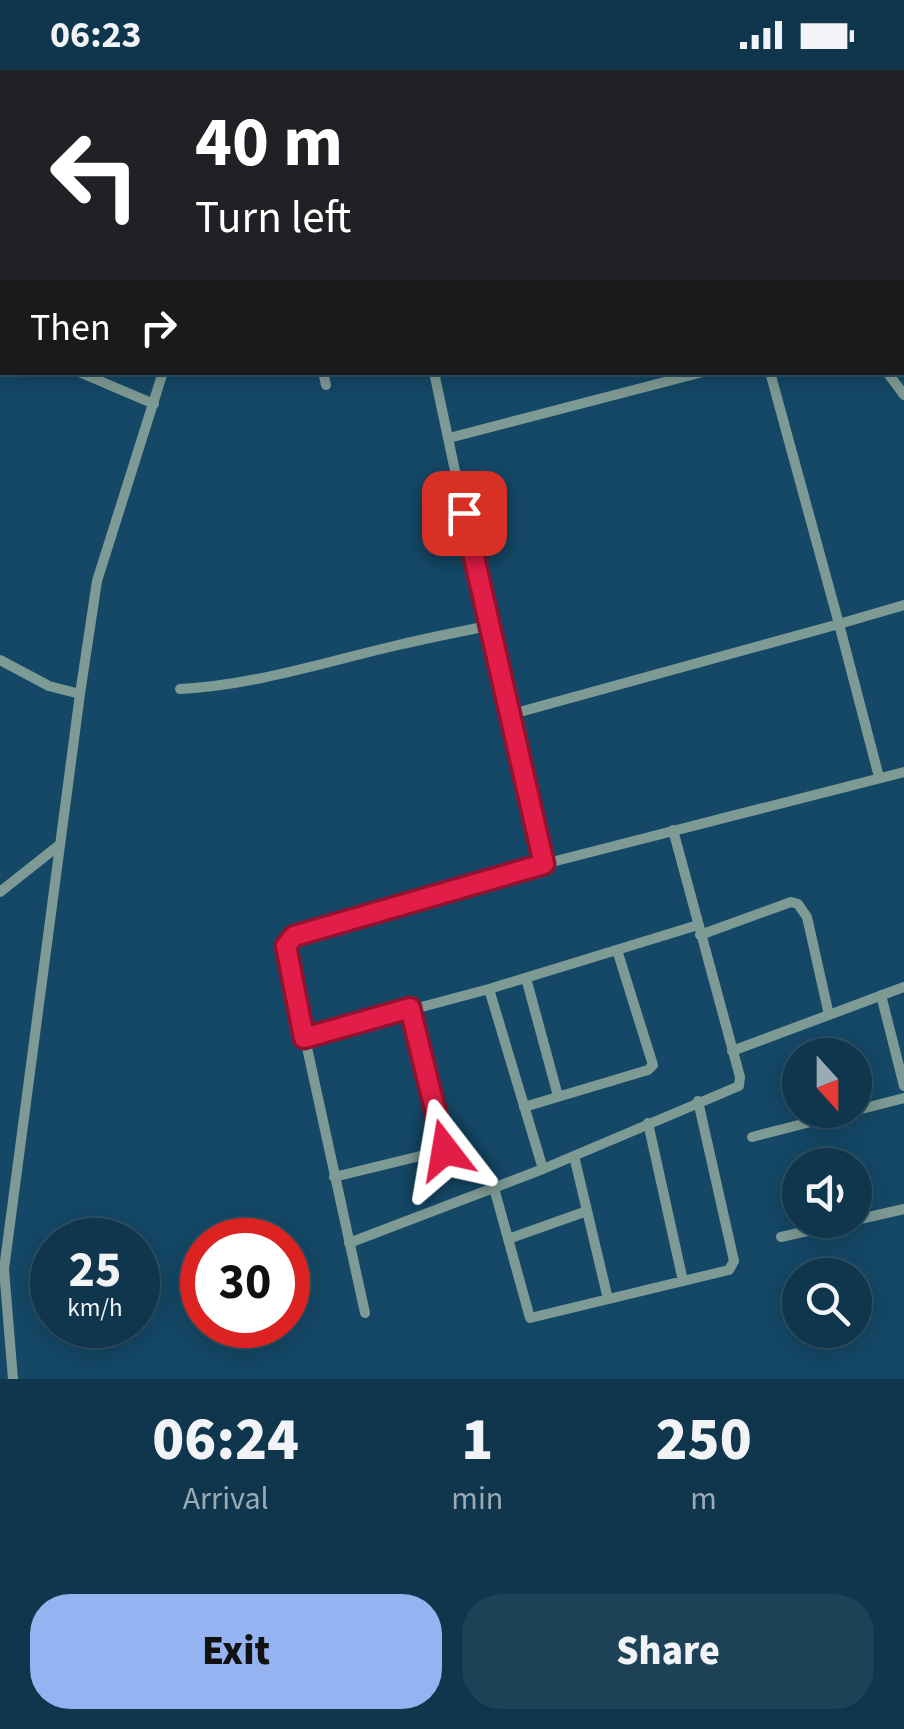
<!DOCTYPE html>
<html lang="en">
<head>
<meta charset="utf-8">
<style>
	:root { --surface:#0f364c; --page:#1d4156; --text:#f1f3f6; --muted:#9babb5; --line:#2f5064; --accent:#95b2f1 }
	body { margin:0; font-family:"Source Sans 3",sans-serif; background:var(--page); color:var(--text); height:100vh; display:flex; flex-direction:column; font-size:38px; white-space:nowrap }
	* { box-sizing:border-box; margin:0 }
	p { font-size:32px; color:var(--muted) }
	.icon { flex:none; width:55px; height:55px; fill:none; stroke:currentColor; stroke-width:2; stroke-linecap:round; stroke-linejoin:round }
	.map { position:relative; height:1309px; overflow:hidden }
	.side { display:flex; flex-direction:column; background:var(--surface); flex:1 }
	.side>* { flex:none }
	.banner { position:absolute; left:0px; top:0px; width:905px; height:305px; box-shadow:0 5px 25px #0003,0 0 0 2px var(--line); background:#202124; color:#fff; overflow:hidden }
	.needle { width:65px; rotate:159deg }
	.tools { position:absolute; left:782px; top:968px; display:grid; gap:20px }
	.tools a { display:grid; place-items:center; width:90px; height:90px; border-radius:50%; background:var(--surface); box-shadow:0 5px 25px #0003,0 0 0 2px var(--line); font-size:50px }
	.speed { position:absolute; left:30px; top:1148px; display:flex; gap:20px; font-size:50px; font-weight:700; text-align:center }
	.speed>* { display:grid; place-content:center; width:130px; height:130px; border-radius:50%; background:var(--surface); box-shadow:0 5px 25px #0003,0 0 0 2px var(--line); line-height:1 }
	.speed small { font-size:25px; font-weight:400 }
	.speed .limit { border:15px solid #d22; background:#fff; color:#111 }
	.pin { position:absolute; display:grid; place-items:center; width:85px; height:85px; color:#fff; margin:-42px; border-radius:20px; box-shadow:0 5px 15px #0006 }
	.me { position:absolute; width:110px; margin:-55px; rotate:346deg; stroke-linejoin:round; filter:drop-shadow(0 0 8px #0008) }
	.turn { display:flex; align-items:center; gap:35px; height:210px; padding:0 30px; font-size:45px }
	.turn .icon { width:130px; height:130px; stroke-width:2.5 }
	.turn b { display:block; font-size:70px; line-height:85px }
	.then { display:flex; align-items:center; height:95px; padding:0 30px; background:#0003; gap:20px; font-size:38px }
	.eta { display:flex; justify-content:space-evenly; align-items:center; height:170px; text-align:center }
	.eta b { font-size:60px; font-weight:800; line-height:70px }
	.button { display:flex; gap:20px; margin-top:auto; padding:20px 30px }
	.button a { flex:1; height:115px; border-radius:40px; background:var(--accent); color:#111; font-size:40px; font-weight:800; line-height:115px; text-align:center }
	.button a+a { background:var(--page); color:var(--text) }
	.status { display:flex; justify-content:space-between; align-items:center; height:70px; padding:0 50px; background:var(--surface); direction:ltr }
	.status svg { height:28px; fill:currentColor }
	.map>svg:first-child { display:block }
</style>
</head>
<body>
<div class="status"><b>06:23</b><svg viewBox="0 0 49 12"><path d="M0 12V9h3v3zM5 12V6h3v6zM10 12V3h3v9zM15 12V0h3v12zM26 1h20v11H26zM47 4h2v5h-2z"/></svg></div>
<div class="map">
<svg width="904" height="1309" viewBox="0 0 904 1309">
	<rect width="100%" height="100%" fill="#144866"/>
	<path fill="#47618b" stroke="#7894c1" stroke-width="2.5" d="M549 0H709L711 2H538Z"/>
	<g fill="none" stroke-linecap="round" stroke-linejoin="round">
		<path stroke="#7e9a94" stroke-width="10" d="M367 0V2
			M829 0 831 2
			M0 177 2 184
			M79 302 154 334
			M323 302 326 315
			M434 302 488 556
			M770 302 839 554 904 535
			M887 302 904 325
			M449 368 703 302
			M0 590 49 616 80 624
			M180 619C255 615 325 592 398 575 428 568 458 562 488 556L544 794 904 702
			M509 645 839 554 879 707
			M0 822 58 776
			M700 865 791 832 798 834 807 847 829 945
			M526 908 558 1026
			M881 925 904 1016
			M305 968 489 919
			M732 981 904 917
			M524 1037 648 1000 653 995 617 880
			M648 1053 683 1211
			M752 1067 904 1028
			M574 1086 608 1229
			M543 1099 489 919 698 855
			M334 1107 445 1080 410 938
			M494 1118 530 1248 729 1200 734 1191 698 1031
			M781 1167 904 1139
			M508 1169 587 1141
			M349 1173 543 1099 739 1016 740 1007 673 760
			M365 1243 287 886 288 870 294 866 544 794
			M13 1309 4 1199 80 624 97 511 163 302"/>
		<path stroke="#7e9a94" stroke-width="18" d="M864 0 866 2
			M902 47 904 48"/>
	</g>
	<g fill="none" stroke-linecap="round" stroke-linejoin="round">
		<g stroke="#92132f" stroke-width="25">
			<path id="route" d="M445 1080 410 938 304 968 286 876 294 866 544 794 464 443"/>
		</g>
		<use href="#route" stroke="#e11d48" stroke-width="18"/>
	</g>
</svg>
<div class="tools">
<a><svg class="needle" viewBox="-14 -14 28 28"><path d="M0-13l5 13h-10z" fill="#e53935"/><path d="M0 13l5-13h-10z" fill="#9babb5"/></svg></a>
<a><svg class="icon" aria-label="sound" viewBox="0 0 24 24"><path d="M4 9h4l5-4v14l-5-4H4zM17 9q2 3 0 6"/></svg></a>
<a><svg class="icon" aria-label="search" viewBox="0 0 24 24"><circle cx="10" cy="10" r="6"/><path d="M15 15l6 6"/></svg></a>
</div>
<div class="speed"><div>25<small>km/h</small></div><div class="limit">30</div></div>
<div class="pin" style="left:464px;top:443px;background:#d93025"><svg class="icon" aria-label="arrive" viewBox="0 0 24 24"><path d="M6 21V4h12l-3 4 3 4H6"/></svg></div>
<svg class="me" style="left:445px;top:1080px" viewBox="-20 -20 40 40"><path d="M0-17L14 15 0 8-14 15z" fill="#e11d48" stroke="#fff" stroke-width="4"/></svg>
<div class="banner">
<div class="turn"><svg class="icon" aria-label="left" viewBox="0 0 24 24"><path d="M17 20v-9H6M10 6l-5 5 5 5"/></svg><div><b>40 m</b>Turn left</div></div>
<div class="then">Then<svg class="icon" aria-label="right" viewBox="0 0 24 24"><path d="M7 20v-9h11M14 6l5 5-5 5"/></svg></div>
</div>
</div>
<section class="side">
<div class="eta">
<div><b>06:24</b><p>Arrival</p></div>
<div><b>1</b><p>min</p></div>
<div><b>250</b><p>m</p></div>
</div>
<div class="button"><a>Exit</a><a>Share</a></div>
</section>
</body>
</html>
